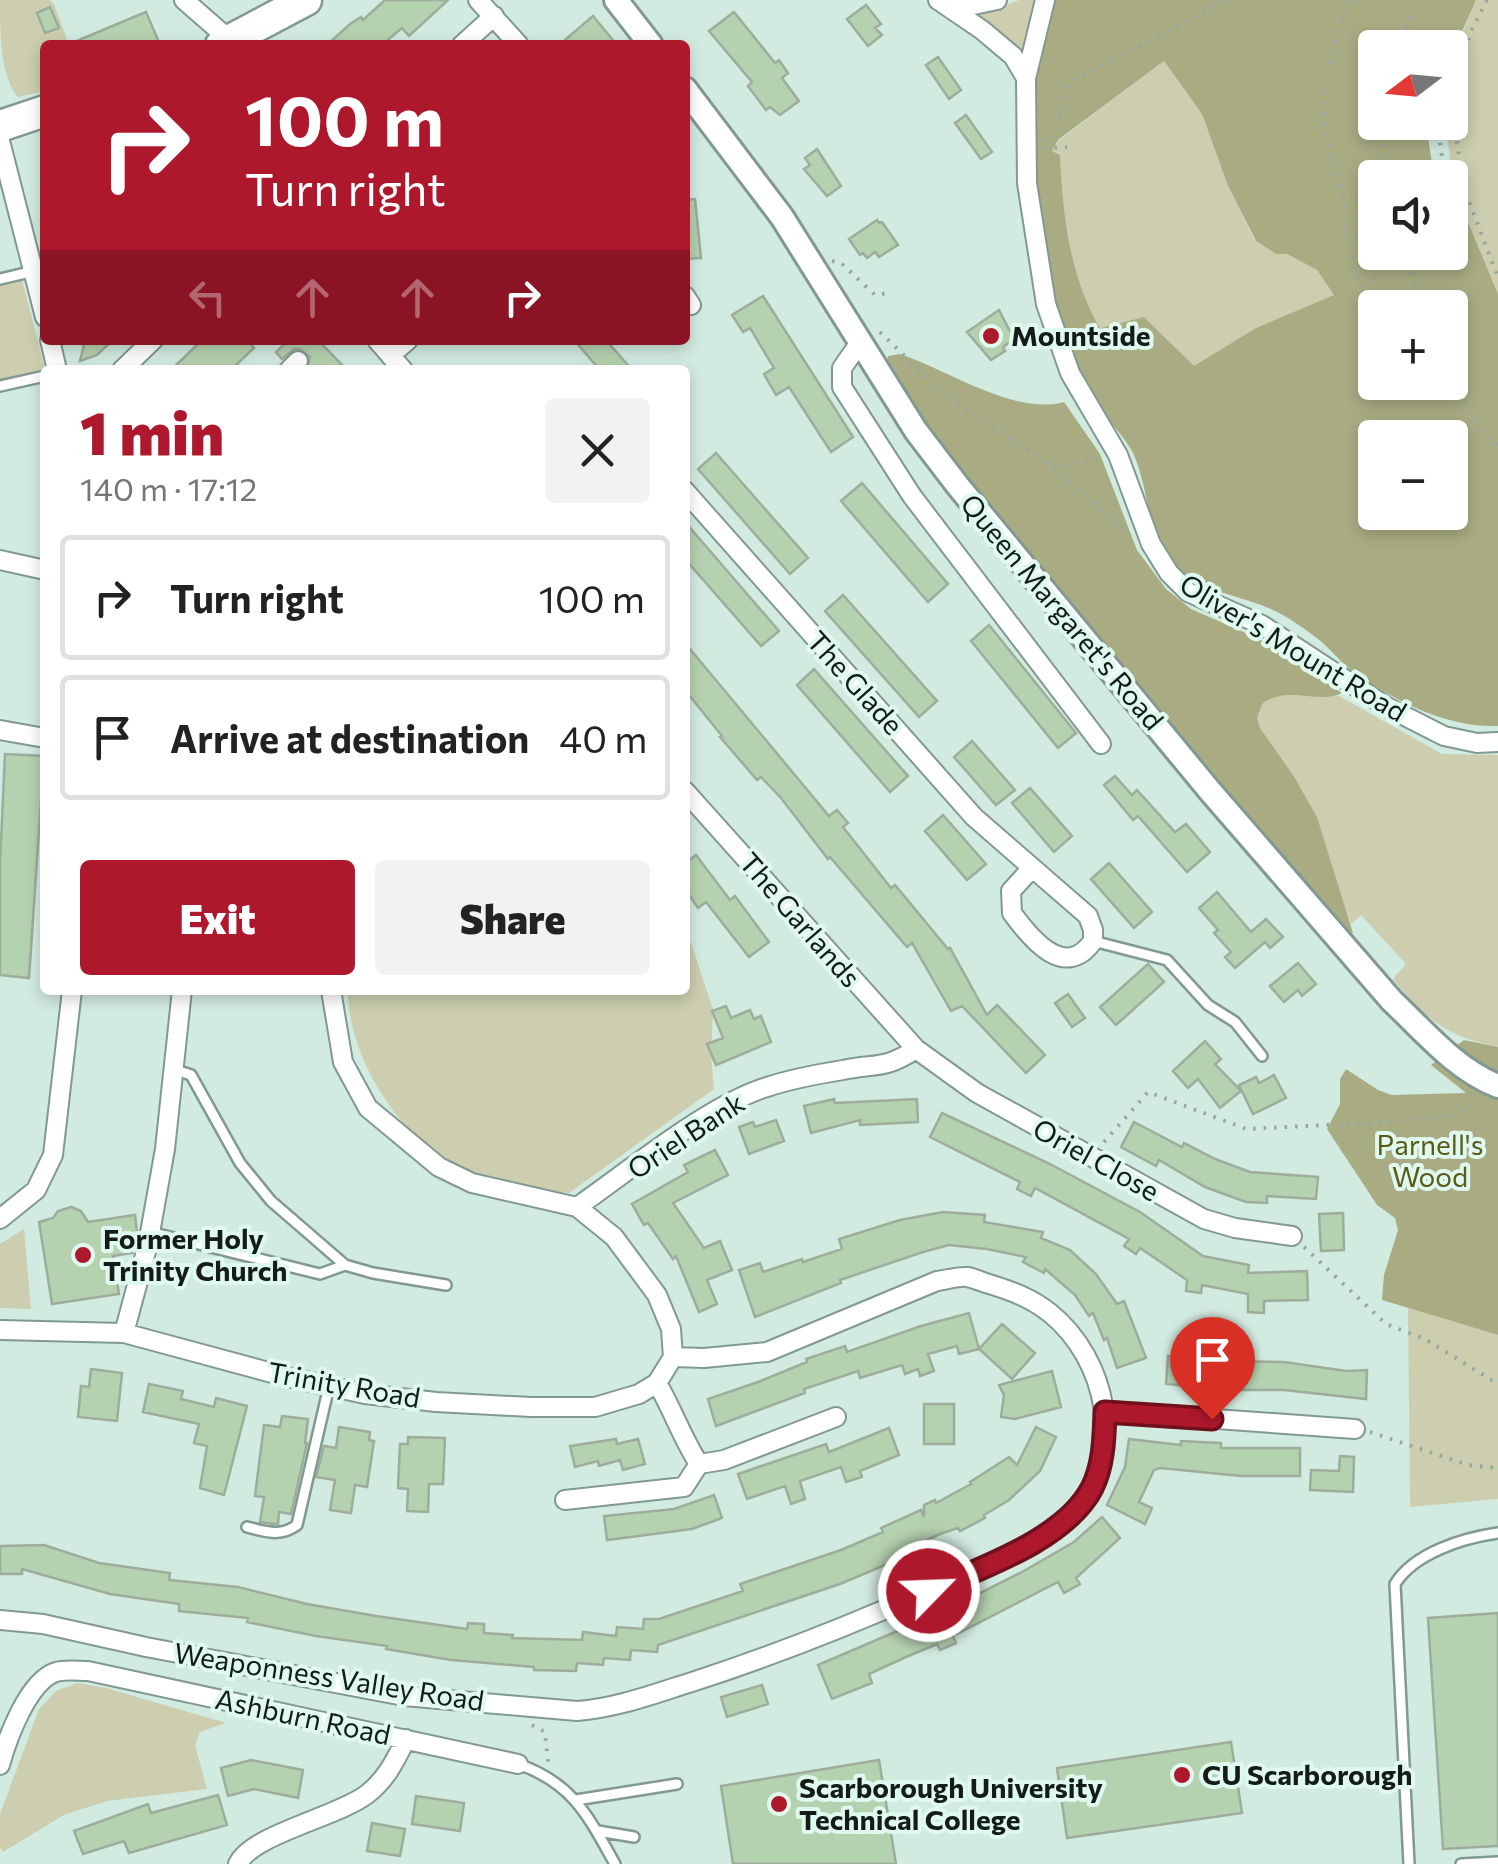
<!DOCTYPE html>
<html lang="en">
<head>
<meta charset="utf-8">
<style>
	:root { --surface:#fff; --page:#f2f2f2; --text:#222; --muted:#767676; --line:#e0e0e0; --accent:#ad182d }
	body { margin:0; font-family:Commissioner,sans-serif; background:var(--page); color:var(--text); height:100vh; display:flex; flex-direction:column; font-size:38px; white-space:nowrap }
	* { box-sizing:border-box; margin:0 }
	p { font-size:32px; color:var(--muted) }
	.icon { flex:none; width:55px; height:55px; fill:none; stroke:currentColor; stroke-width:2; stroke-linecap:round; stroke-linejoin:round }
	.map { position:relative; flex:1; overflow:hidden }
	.details { position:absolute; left:40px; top:365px; width:650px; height:630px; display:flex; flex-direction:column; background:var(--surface); border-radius:10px; box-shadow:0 5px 15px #0003 }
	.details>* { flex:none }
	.banner { position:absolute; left:40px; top:40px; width:650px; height:305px; border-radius:10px; box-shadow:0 5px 15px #0003; background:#ad182d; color:#fff; overflow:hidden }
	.needle { width:65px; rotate:254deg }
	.fabs { position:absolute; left:1358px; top:30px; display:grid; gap:20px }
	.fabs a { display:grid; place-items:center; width:110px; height:110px; border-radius:10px; background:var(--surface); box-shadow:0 5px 15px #0003; font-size:50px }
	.pin { position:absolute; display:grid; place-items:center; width:85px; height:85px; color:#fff; margin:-102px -42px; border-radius:50% 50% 50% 0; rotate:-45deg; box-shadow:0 0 10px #0007 }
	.pin .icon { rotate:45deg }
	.me { position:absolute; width:110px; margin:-55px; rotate:66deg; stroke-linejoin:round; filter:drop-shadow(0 0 8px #0008) }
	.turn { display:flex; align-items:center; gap:35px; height:210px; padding:0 40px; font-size:45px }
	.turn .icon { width:130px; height:130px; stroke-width:2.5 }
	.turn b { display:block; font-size:70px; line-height:85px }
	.lanes { display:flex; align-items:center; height:95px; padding:0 40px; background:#0003; justify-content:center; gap:50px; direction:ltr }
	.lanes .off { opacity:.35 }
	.round { display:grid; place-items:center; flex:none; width:105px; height:105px; border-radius:10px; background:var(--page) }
	.headline { display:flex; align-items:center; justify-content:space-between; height:170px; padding:0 40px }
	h1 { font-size:60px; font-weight:800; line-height:75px; color:var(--accent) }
	.button { display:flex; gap:20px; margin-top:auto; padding:20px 40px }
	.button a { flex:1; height:115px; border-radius:10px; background:var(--accent); color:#fff; font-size:40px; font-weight:800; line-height:115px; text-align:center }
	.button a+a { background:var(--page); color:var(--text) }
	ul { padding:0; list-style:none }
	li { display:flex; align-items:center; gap:30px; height:125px; margin:0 20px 15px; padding:0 20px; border:5px solid var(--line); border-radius:10px }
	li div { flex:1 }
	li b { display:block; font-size:38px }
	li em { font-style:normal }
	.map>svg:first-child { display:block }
</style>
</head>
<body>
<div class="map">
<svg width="1498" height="1864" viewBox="0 0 1498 1864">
	<rect width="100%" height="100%" fill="#d2ebe1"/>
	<path fill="#ccceaf" d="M0 0H50L54 4 69 45H45V91L18 97C0 77 0 31 0 0Z
		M1019 0H1038L1022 52 979 15Z
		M1476 0H1498V294L1455 191 1445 123 1450 122C1450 74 1456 44 1476 0Z
		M1164 61 1202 114 1228 186 1255 241 1276 254H1287L1317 270 1335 295 1256 328 1194 367 1144 317 1100 328C1069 275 1063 216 1060 155L1052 151 1058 141Z
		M22 280 45 369 0 379V285Z
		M1292 694 1339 696 1442 754 1498 755V1047C1447 1036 1425 1020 1393 979L1406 964 1361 915 1351 924C1332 875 1325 825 1296 780 1284 762 1256 740 1257 716 1259 697 1278 695 1292 694Z
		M685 925 713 1009 711 1057 714 1089 569 1193C539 1188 507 1186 478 1177 409 1154 347 1061 348 990H685Z
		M24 1229 31 1309 0 1308V1244Z
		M1408 1308 1498 1335V1499L1410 1507Z
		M77 1683 106 1688 226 1723 200 1732 195 1745 207 1789 107 1801 64 1815 3 1852 0 1847V1814L39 1709 56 1691Z"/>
	<path fill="#a9ac83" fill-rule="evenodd" d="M1053 0H1476L1460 36 1450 75V48H1375V122L1426 123 1434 177 1375 178V252H1450V191H1455L1498 294V726C1447 728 1392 700 1351 670 1339 661 1330 648 1318 639 1305 629 1288 617 1273 610 1241 595 1203 593 1177 567 1146 535 1150 493 1134 455 1125 436 1109 423 1098 406 1089 391 1081 374 1074 358 1029 253 1020 109 1053 0ZM1164 61 1202 114 1228 186 1256 241 1276 254H1287L1317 270 1334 295 1256 328 1194 366 1144 317 1100 328C1069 275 1063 215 1060 155L1052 151 1058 140ZM1375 308H1450V382H1375ZM1375 438H1450V512H1375Z
		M900 354C946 369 1015 416 1064 402L1100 454 1137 550 1166 589 1191 609 1273 645 1342 693C1318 705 1287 684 1262 704L1257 718 1260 728 1295 778 1317 817 1353 933 1344 929 1235 805 949 458 887 363 888 356Z
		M1464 1040 1498 1047V1335L1382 1300 1384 1275 1398 1230 1395 1218 1377 1205 1327 1129 1340 1104V1079L1346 1069 1378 1090 1392 1095 1466 1093 1431 1065Z"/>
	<path fill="#b5d2b0" stroke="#9eac9b" stroke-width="2.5" d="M385 0H448L409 36 402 28 382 45H327L350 24 361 17 363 20Z
		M866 5 881 24 875 28 882 35 868 46 847 19Z
		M50 7 59 28 45 33 37 13Z
		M146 12 158 40 148 45H67Z
		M734 12 775 63 779 60 788 73 782 78 799 101 780 115 770 107 766 110 748 86 752 82 709 31Z
		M593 16 617 45H559Z
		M938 57 961 90 949 99 926 65Z
		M966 115 992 152 981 159 955 123Z
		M817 149 841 186 827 196 804 169 810 165 805 158Z
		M695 199 701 258 685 259V200Z
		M877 220 879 223 882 222 898 245 879 257 875 252 867 258 863 253 860 255 849 239Z
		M763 296 853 437 831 452 789 387 776 395 764 374 774 368 750 328 743 332 732 315Z
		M999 310 1014 339 1003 347 1005 351 991 360 967 332Z
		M85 340H113L97 355 80 361Z
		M202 340H247L254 348 231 370H171Z
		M289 340H318L347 370H307L310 357 300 349H294L282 359 276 352Z
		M574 340H606L632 370H600Z
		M716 453 808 558 790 574 698 469Z
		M862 483 948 584 928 602 841 501Z
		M685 522 779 631 761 646 685 559Z
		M843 595 937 701 919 717 825 611Z
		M989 625 1076 733 1058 748 971 641Z
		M685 643 829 816 837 810 848 823 843 827 891 888 895 885 948 949 950 948 987 1015 997 1005 1045 1055 1026 1073 962 1006 951 1011 912 943 907 947 830 857 828 859 781 798 761 777 757 780 720 737 722 736 685 690Z
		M814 669 908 776 890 792 797 685Z
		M972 741 1015 790 996 805 954 757Z
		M5 754 44 756 29 978 0 975V863Z
		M1115 776 1132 795 1137 790 1175 832 1186 824 1210 852 1187 872 1138 816 1133 820 1104 785Z
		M1030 788 1072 836 1054 852 1012 803Z
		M943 815 986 864 967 880 925 831Z
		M696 855 730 900 735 896 769 942 749 957 706 902 698 908 685 889V863Z
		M1109 863 1152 912 1134 928 1091 879Z
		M1217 892 1251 932 1266 919 1283 937 1270 948 1265 942 1235 968 1225 957 1231 952 1214 933 1218 930 1199 908Z
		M1298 963 1316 984 1302 996 1298 990 1284 1002 1270 986Z
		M1148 964 1164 982 1116 1025 1100 1007Z
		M1068 994 1085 1018 1072 1027 1055 1003Z
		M726 1006 731 1018 750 1010 754 1019 761 1016 771 1042 716 1065 707 1044 723 1038 712 1011Z
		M1205 1041 1221 1059 1215 1064 1241 1091 1220 1108 1198 1079 1188 1088 1173 1071Z
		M1274 1075 1286 1098 1253 1114 1239 1085 1256 1077 1259 1083Z
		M834 1099 835 1103 917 1099 918 1122 860 1125V1120L811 1133 804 1106Z
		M942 1113 1050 1164 1140 1212 1203 1256 1249 1265 1248 1273 1307 1271 1308 1300 1264 1301V1313L1248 1312V1294L1202 1285 1201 1293 1186 1291 1187 1280 1140 1248 1136 1254 1124 1246 1129 1239 1035 1188 1031 1196 1017 1189 1020 1182 930 1137Z
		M776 1120 784 1141 749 1154 739 1127 753 1122 755 1127Z
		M1134 1122 1182 1147 1184 1143 1215 1159 1250 1172 1318 1177 1316 1199 1267 1196V1203L1246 1202 1205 1187 1159 1160 1156 1166 1121 1147Z
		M715 1150 728 1175 673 1203 704 1248 720 1241 732 1270 707 1280 717 1304 699 1312 676 1256 673 1259 648 1223 644 1225 632 1204 688 1172 684 1165Z
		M71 1207 81 1211 88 1222 135 1215 137 1232 131 1237 132 1253 113 1256 119 1294 52 1304 39 1222 53 1218 58 1211Z
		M943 1212 985 1215 984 1222 1043 1232 1041 1238 1070 1250 1096 1274 1117 1304 1124 1301 1146 1358 1117 1368 1107 1338 1104 1340 1093 1313 1089 1316 1075 1295 1045 1269 1044 1273 1023 1262 1026 1257 987 1249 949 1245 923 1252 840 1280 841 1283 755 1317 739 1270 760 1263 763 1272 802 1259 803 1262 842 1249 839 1239 900 1220Z
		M1343 1213 1344 1250 1321 1251 1319 1214Z
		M969 1313 979 1349 959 1354 957 1346 928 1354 934 1371 920 1376 918 1369 905 1374 902 1365 860 1378 858 1371 804 1389 805 1393 716 1426 708 1399 758 1382 807 1362 806 1359 845 1346 847 1352 921 1326Z
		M1002 1324 1035 1353 1012 1379 979 1349Z
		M1168 1356 1208 1359 1207 1361 1284 1362 1346 1371 1367 1370 1366 1399 1284 1390H1226L1166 1384Z
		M91 1369 122 1373 117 1421 78 1417 81 1386 89 1387Z
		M1052 1371 1061 1407 1015 1419 1001 1417 1004 1395 999 1385Z
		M149 1384 183 1391 181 1399 214 1407 216 1398 247 1406 224 1495 200 1488 207 1446 194 1443 199 1424 143 1412Z
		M924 1404H954V1444H924Z
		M282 1416 308 1419 305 1443H307L291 1514 279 1512 278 1524H274L260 1522 264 1497 255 1496 264 1425 280 1427Z
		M339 1427 370 1432 369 1440 374 1441 367 1487 355 1485 351 1513 330 1510 335 1480 316 1477 324 1446 336 1448Z
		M1036 1427 1056 1437 1040 1471 1009 1500 984 1515 985 1518 960 1531 958 1528 940 1534 895 1555 897 1560 840 1584 658 1645 657 1652 631 1650 630 1660 604 1658 603 1665 577 1663 576 1671 534 1670V1667L451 1660 386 1649 387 1646 316 1636 247 1622 248 1618 179 1611V1604L110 1594 22 1569V1574H0V1546L44 1545 99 1563 170 1573 169 1580 238 1587 307 1604 376 1616 467 1629 468 1623 484 1624V1633L513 1635 512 1638 582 1640 583 1632 616 1636 617 1627 643 1629 644 1619H659L743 1591 740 1584 841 1550 883 1532 881 1528 921 1510 924 1517V1505L935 1500 936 1503 971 1484 970 1482 1009 1457 1017 1465Z
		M889 1428 899 1455 860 1471 862 1477 846 1482 841 1467 800 1481 805 1499 791 1504 785 1486 747 1499 738 1474 826 1444 829 1452Z
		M408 1437 445 1438 443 1484H429L428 1512 407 1511 408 1489 398 1488 400 1444H408Z
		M616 1439 617 1444 638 1439 645 1464 623 1470 620 1460 599 1466 598 1461 575 1467 570 1446Z
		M1129 1439 1181 1445V1441L1221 1443V1448H1300V1476H1241L1160 1468 1154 1470 1139 1502 1152 1508 1145 1524 1107 1505 1125 1467Z
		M1340 1456 1354 1457 1353 1492 1310 1490 1311 1470 1339 1471Z
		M714 1495 722 1518 692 1529 607 1540 604 1516 674 1509Z
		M1102 1517 1120 1538 1076 1578 1080 1584 1064 1593 1058 1582 953 1636 956 1643 940 1650 937 1644 906 1657 869 1674 872 1683 832 1699 818 1665 944 1611 1022 1572 1074 1542Z
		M1498 1613V1846L1443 1849 1428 1618Z
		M762 1685 768 1704 727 1717 721 1697Z
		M1231 1742 1242 1813 1067 1838 1057 1768Z
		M251 1760 303 1770 298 1798 254 1789 228 1796 221 1768Z
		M879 1760 896 1864H733L721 1786Z
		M218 1795 227 1825 129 1853 124 1841 83 1854 74 1831 148 1804 151 1813Z
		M416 1796 464 1803 460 1831 412 1824Z
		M372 1823 405 1829 400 1856 367 1851Z"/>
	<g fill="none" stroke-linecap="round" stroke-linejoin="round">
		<g stroke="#819990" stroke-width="14">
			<path id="lane" d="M0 279 34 271
				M0 386 45 376
				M1093 941 1167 960 1208 1005 1235 1022 1262 1056
				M173 1069 191 1075 240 1163 271 1201 345 1265 373 1273 446 1285
				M150 1232 320 1274 345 1265
				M247 1527C267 1532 281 1537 297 1525L329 1386
				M518 1764C573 1783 588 1816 615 1864
				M576 1800 677 1784
				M598 1831 634 1837
				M1409 1864 1395 1584C1414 1553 1463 1538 1498 1533
				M1461 1864 1498 1862"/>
		</g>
		<g stroke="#819990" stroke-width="22">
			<path id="street" d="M184 0 231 41
				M478 0 519 45
				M938 0 982 30 1013 56 1026 78 1027 183 1046 304 1070 373 1118 455 1151 544 1169 573 1188 592 1262 625 1387 707 1444 736 1477 743 1498 742
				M955 9 997 0
				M462 45 494 16
				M1026 78 1045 0
				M0 141 45 317
				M685 296 691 305
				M50 340 57 370
				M377 340 403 370
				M861 341 842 368V387L912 496 1101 744
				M391 355 408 340
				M122 370 153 340
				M289 370 298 361
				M685 491 974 817 1088 916 1093 930V941C1065 981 1031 939 1012 913L1011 891 1031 869
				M0 560 45 570
				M0 730 45 738
				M685 791 916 1049 977 1093 1204 1219 1235 1228 1292 1236
				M331 990 343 1062 368 1108 439 1167 472 1183 577 1207 614 1237 657 1295 671 1329 673 1357
				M577 1207C629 1171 708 1105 767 1087 791 1079 818 1074 843 1070 877 1063 884 1070 916 1049
				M0 1219 36 1190 53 1155 72 990
				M0 1330 124 1333 283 1376 365 1394 436 1402 531 1407H595L639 1394 657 1383 673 1357
				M124 1333 148 1244 165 1149 182 990
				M1105 1411 1355 1429
				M699 1464 724 1460 836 1417
				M565 1500 684 1487 699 1464C682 1438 673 1410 657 1383
				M0 1620 43 1624 146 1647 404 1696 577 1711C618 1708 656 1693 695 1681 772 1656 848 1626 923 1593 974 1571 1037 1552 1075 1510 1127 1453 1107 1359 1050 1313 1031 1298 1012 1291 989 1284 982 1282 974 1278 967 1277 958 1276 946 1280 937 1281L767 1352 704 1358 673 1357
				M0 1765C7 1739 28 1681 56 1672 66 1669 78 1671 88 1671L518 1764
				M238 1864C251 1835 336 1817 366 1795 386 1780 395 1761 406 1739"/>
		</g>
		<g stroke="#819990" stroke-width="28">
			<path id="secondary" d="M616 0 651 45
				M685 89 782 217 916 431 958 486 1210 791 1392 1001C1424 1031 1456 1070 1498 1086"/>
		</g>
		<g stroke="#819990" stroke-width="35">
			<path id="highway" d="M221 45 306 0
				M0 126 45 111"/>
		</g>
		<path stroke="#94a8a0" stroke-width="4" stroke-dasharray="2.5 8" stroke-linecap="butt" d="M1348 0 1328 73 1324 122 1343 196 1349 253 1374 324 1375 321
			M1487 0 1471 31 1464 55 1454 121 1463 185 1498 278
			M1398 48 1418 0
			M1437 122 1445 178
			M1042 141 1056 134 1069 83 1226 0
			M1044 148 1067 147
			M1382 178 1386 122
			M1375 205 1369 248 1379 308
			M1450 206 1462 262 1450 250
			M1405 252 1421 308
			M832 261 841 263 875 295 888 293
			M880 332 944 394 1052 467 1128 533
			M1450 374 1481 431 1498 446
			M1054 467 1098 459
			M1104 1142 1148 1092 1246 1129 1386 1122 1452 1115 1464 1112 1476 1095
			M1304 1247 1386 1324 1425 1339 1498 1384
			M1370 1432 1468 1465 1498 1468
			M532 1725 545 1732 548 1762"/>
		<use href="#lane" stroke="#fff" stroke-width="9"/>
		<use href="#street" stroke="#fff" stroke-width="18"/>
		<use href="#secondary" stroke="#fff" stroke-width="22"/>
		<use href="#highway" stroke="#fff" stroke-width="30"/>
	</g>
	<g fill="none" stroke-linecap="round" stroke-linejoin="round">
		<g stroke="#70101d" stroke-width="25">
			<path id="route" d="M929 1591C980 1568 1065 1540 1092 1488 1104 1464 1104 1437 1105 1412L1212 1419"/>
		</g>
		<use href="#route" stroke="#ad182d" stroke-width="18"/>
	</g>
	<g fill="#ad182d" stroke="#dff9ef" stroke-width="4">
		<circle cx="991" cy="336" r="10"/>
		<circle cx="83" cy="1255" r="10"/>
		<circle cx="1182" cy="1775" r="10"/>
		<circle cx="779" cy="1804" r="10"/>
	</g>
	<g text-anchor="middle" stroke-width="8" stroke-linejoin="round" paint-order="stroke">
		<g font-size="28" font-weight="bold" fill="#131c19" stroke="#dff9ef" text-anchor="start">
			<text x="1011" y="346">Mountside</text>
			<text x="103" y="1249">Former Holy<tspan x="103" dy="32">Trinity Church</tspan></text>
			<text x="1202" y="1785">CU Scarborough</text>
			<text x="799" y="1798">Scarborough University<tspan x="799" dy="32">Technical College</tspan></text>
		</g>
		<g font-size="28" fill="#131c19" stroke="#dff9ef">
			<text transform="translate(1062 612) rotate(50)" y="10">Queen Margaret's Road</text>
			<text transform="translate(1293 648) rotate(31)" y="10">Oliver's Mount Road</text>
			<text transform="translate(855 683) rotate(48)" y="10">The Glade</text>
			<text transform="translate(800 920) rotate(49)" y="10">The Garlands</text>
			<text transform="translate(686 1136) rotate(-33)" y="10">Oriel Bank</text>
			<text transform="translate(1096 1160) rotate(29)" y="10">Oriel Close</text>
			<text transform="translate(344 1385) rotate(10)" y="10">Trinity Road</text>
			<text transform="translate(329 1677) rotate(9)" y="10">Weaponness Valley Road</text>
			<text transform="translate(303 1717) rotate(12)" y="10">Ashburn Road</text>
		</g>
		<g font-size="28" fill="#5a5b19" stroke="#dff9ef">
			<text x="1430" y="1155">Parnell's<tspan x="1430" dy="32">Wood</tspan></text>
		</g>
	</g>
</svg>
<div class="fabs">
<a><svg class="needle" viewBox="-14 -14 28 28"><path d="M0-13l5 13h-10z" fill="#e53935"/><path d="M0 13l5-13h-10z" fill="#767676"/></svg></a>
<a><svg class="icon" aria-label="sound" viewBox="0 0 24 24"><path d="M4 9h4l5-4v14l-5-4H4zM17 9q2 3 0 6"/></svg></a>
<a>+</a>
<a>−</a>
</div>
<div class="pin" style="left:1212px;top:1419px;background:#d93025"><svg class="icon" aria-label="arrive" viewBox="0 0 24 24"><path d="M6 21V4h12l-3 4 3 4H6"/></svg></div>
<svg class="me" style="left:929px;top:1591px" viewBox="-20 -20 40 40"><circle r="17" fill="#ad182d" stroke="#fff" stroke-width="3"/><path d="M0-11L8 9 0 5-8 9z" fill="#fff"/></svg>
<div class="banner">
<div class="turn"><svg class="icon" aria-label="right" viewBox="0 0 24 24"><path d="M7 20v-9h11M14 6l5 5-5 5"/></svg><div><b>100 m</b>Turn right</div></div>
<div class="lanes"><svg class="icon off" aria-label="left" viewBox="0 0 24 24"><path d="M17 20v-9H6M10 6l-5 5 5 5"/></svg><svg class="icon off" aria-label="ahead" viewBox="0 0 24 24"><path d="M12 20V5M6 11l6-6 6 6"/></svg><svg class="icon off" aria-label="ahead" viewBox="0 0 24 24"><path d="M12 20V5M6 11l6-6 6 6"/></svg><svg class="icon" aria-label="right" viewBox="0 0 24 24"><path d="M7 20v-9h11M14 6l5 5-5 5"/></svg></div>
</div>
<section class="details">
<div class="headline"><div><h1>1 min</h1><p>140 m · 17:12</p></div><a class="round"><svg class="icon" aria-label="close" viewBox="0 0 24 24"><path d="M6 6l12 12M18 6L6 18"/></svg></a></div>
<ul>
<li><svg class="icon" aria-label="right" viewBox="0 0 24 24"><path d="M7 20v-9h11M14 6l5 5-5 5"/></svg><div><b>Turn right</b></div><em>100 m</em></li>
<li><svg class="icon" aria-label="arrive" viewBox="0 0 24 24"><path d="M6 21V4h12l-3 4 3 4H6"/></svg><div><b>Arrive at destination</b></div><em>40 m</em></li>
</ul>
<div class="button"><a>Exit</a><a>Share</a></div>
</section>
</div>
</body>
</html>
